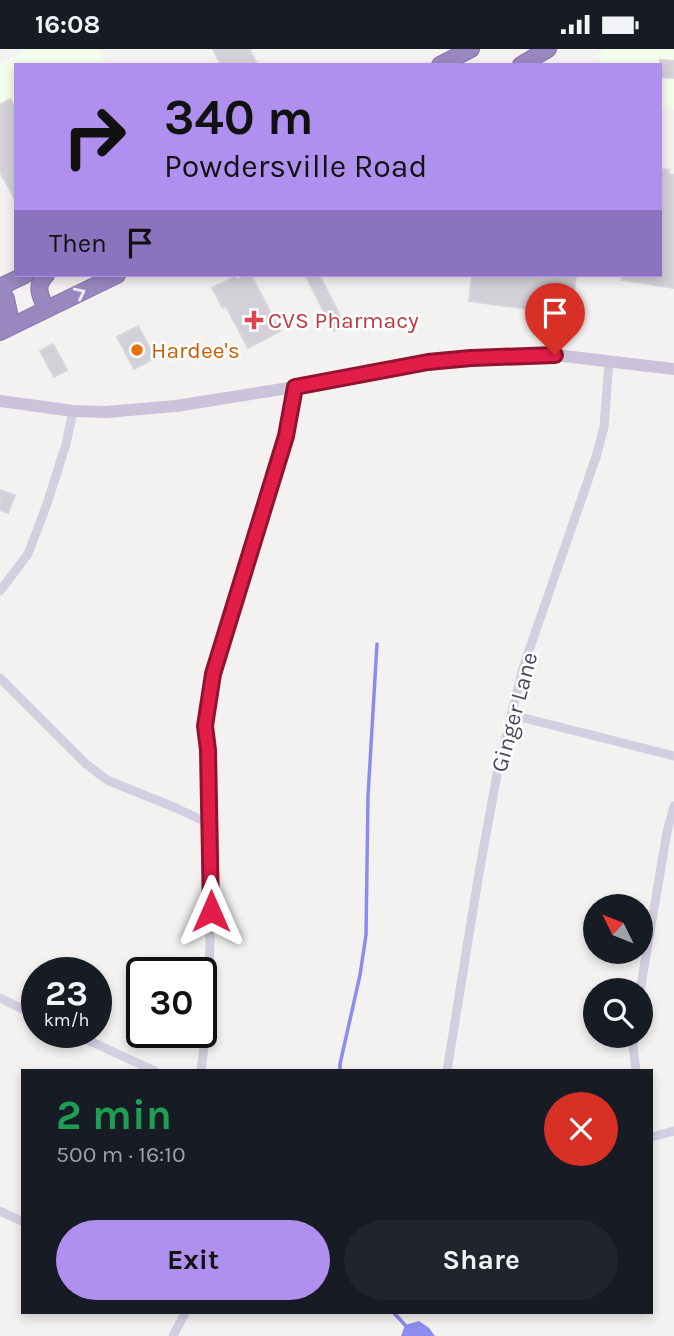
<!DOCTYPE html>
<html lang="en">
<head>
<meta charset="utf-8">
<style>
	:root { --surface:#171b24; --page:#20242c; --text:#f1f3f6; --muted:#9ea1a6; --accent:#b090ef }
	body { margin:0; font-family:Karla,sans-serif; background:var(--page); color:var(--text); height:100vh; display:flex; flex-direction:column; font-size:26px; white-space:nowrap }
	* { box-sizing:border-box; margin:0 }
	p { font-size:23px; color:var(--muted) }
	.icon { flex:none; width:38px; height:38px; fill:none; stroke:currentColor; stroke-width:2; stroke-linecap:round; stroke-linejoin:round }
	.map { position:relative; flex:1; overflow:hidden }
	.sheet { position:absolute; left:21px; top:1020px; width:632px; height:245px; display:flex; flex-direction:column; background:var(--surface); border-radius:0px; box-shadow:0 4px 10px #0003 }
	.sheet>* { flex:none }
	.top-card { position:absolute; left:14px; top:14px; width:648px; height:214px; border-radius:0px; box-shadow:0 4px 10px #0003; background:#b090ef; color:#111; overflow:hidden }
	.needle { width:46px; rotate:313deg }
	.fabs { position:absolute; left:583px; top:845px; display:grid; gap:14px }
	.fabs a { display:grid; place-items:center; width:70px; height:70px; border-radius:50%; background:var(--surface); box-shadow:0 4px 10px #0003; font-size:35px }
	.speed { position:absolute; left:21px; top:908px; display:flex; gap:14px; font-size:35px; font-weight:700; text-align:center }
	.speed>* { display:grid; place-content:center; width:91px; height:91px; border-radius:50%; background:var(--surface); box-shadow:0 4px 10px #0003; line-height:1 }
	.speed small { font-size:18px; font-weight:400 }
	.speed .limit { border:4px solid #111; border-radius:10px; background:#fff; color:#111 }
	.pin { position:absolute; display:grid; place-items:center; width:60px; height:60px; color:#fff; margin:-72px -30px; border-radius:50% 50% 50% 0; rotate:-45deg; box-shadow:0 0 7px #0007 }
	.pin .icon { rotate:45deg }
	.me { position:absolute; width:77px; margin:-38px; rotate:0deg; stroke-linejoin:round; filter:drop-shadow(0 0 5px #0008) }
	.turn { display:flex; align-items:center; gap:24px; height:147px; padding:0 35px; font-size:32px }
	.turn .icon { width:91px; height:91px; stroke-width:2.5 }
	.turn b { display:block; font-size:49px; line-height:60px }
	.then { display:flex; align-items:center; height:66px; padding:0 35px; background:#0003; gap:14px; font-size:26px }
	.round { display:grid; place-items:center; flex:none; width:74px; height:74px; border-radius:37px; background:var(--page) }
	.overview { display:flex; align-items:center; justify-content:space-between; height:119px; padding:0 35px }
	h1 { font-size:42px; font-weight:700; line-height:52px; color:#1e9e55 }
	.primary-button { display:flex; gap:14px; margin-top:auto; padding:14px 35px }
	.primary-button a { flex:1; height:80px; border-radius:42px; background:var(--accent); color:#111; font-size:28px; font-weight:700; line-height:80px; text-align:center }
	.primary-button a+a { background:var(--page); color:var(--text) }
	.status { display:flex; justify-content:space-between; align-items:center; height:49px; padding:0 35px; background:var(--surface); direction:ltr }
	.status svg { height:19px; fill:currentColor }
	.map>svg:first-child { display:block }
</style>
</head>
<body>
<div class="status"><b>16:08</b><svg viewBox="0 0 49 12"><path d="M0 12V9h3v3zM5 12V6h3v6zM10 12V3h3v9zM15 12V0h3v12zM26 1h20v11H26zM47 4h2v5h-2z"/></svg></div>
<div class="map">
<svg width="674" height="1287" viewBox="0 0 674 1287">
	<rect width="100%" height="100%" fill="#f3f2f1"/>
	<path fill="#f4fdeb" d="M28 0H98L106 16H16V153L0 122V14Z
		M605 0H674V60L660 59V16H603L597 6Z"/>
	<path fill="#8c8cee" d="M419 1272 429 1279 435 1287H401L405 1276Z"/>
	<g fill="none" stroke-linecap="round" stroke-linejoin="round">
		<path stroke="#8c8cee" stroke-width="3.5" d="M340 1022V1015L360 926 366 886 368 747 377 595
			M394 1264 405 1276"/>
	</g>
	<path fill="#d4d0d8" stroke="#d8d5dc" stroke-width="2" d="M213 0H249L258 16H221Z
		M660 11 674 12V29L660 28Z
		M10 50 16 60V152L0 123V56Z
		M660 120 669 121 668 125 674 126V239L622 231V226H660Z
		M247 226H251L280 282 248 299 226 257 223 259 212 239 235 228 237 231Z
		M305 226H319L345 276 334 282Z
		M472 226H576L571 266 469 252Z
		M138 277 155 309 134 320 117 288Z
		M53 295 67 321 54 328 40 302Z
		M0 441 15 446 8 464 0 461Z"/>
	<g fill="none" stroke-linecap="round" stroke-linejoin="round">
		<g stroke="#8573ab" stroke-width="18">
			<path id="highway" d="M440 16 471 0
				M521 16 548 0
				M46 226C34 237 41 248 46 260
				M0 238 6 250 9 264 0 275
				M0 238 25 226
				M0 283 117 226"/>
		</g>
		<path stroke="#d3cfe0" stroke-width="9" d="M0 542 28 505 47 455 66 395 73 362
			M0 629 86 715 107 731 176 759 210 775
			M512 666 674 707
			M640 942 667 783 674 757
			M0 949 37 967
			M72 984 155 1022
			M634 987 633 997 636 1022
			M201 1022 208 965 210 890V775L208 751V701L205 677 213 625 286 387 295 338
			M447 1022 479 824 498 720 523 619 596 408 604 378 609 312
			M651 1088 674 1082
			M0 1162 23 1173
			M173 1287 185 1264"/>
		<path stroke="#cac3d9" stroke-width="12" d="M0 352 73 362 106 363 176 357 295 338 428 313 471 309 555 306 674 320"/>
		<use href="#highway" stroke="#9988c0" stroke-width="16"/>
	</g>
	<defs><path id="oneway-chevron" d="M-2-3.5L2.5 0L-2 3.5" fill="none" stroke-width="1.6" stroke-linecap="round" stroke-linejoin="round" transform="scale(1.75)"/></defs>
	<use stroke="#f0edf6" href="#oneway-chevron" transform="translate(80 244) rotate(-26)"/>
	<g fill="none" stroke-linecap="round" stroke-linejoin="round">
		<g stroke="#92132f" stroke-width="18">
			<path id="route" d="M211 862 208 701 205 677 213 625 286 387 295 338 428 313 471 309 555 306"/>
		</g>
		<use href="#route" stroke="#e11d48" stroke-width="12"/>
	</g>
	<path fill="#e0444e" stroke="#fff" stroke-width="2.5" d="M250.5 260.5h7v7h7v7h-7v7h-7v-7h-7v-7h7z"/>
	<circle fill="#e8710a" stroke="#fff" stroke-width="2.5" cx="137" cy="301" r="7"/>
	<g text-anchor="middle" stroke-width="5" stroke-linejoin="round" paint-order="stroke">
		<g font-size="23" fill="#be3a42" stroke="#fff" text-anchor="start">
			<text x="268" y="279">CVS Pharmacy</text>
		</g>
		<g font-size="23" fill="#c56008" stroke="#fff" text-anchor="start">
			<text x="151" y="309">Hardee's</text>
		</g>
		<g font-size="23" fill="#4e485f" stroke="#fff">
			<text transform="translate(514 663) rotate(-75)" y="8">Ginger Lane</text>
		</g>
	</g>
</svg>
<div class="fabs">
<a><svg class="needle" viewBox="-14 -14 28 28"><path d="M0-13l5 13h-10z" fill="#e53935"/><path d="M0 13l5-13h-10z" fill="#9ea1a6"/></svg></a>
<a><svg class="icon" aria-label="search" viewBox="0 0 24 24"><circle cx="10" cy="10" r="6"/><path d="M15 15l6 6"/></svg></a>
</div>
<div class="speed"><div>23<small>km/h</small></div><div class="limit">30</div></div>
<div class="pin" style="left:555px;top:306px;background:#d93025"><svg class="icon" aria-label="arrive" viewBox="0 0 24 24"><path d="M6 21V4h12l-3 4 3 4H6"/></svg></div>
<svg class="me" style="left:211px;top:862px" viewBox="-20 -20 40 40"><path d="M0-17L14 15 0 8-14 15z" fill="#e11d48" stroke="#fff" stroke-width="4"/></svg>
<div class="top-card">
<div class="turn"><svg class="icon" aria-label="right" viewBox="0 0 24 24"><path d="M7 20v-9h11M14 6l5 5-5 5"/></svg><div><b>340 m</b>Powdersville Road</div></div>
<div class="then">Then<svg class="icon" aria-label="arrive" viewBox="0 0 24 24"><path d="M6 21V4h12l-3 4 3 4H6"/></svg></div>
</div>
<section class="sheet">
<div class="overview"><div><h1>2 min</h1><p>500 m · 16:10</p></div><a class="round" style="background:#d93025;color:#fff"><svg class="icon" aria-label="close" viewBox="0 0 24 24"><path d="M6 6l12 12M18 6L6 18"/></svg></a></div>
<div class="primary-button"><a>Exit</a><a>Share</a></div>
</section>
</div>
</body>
</html>
